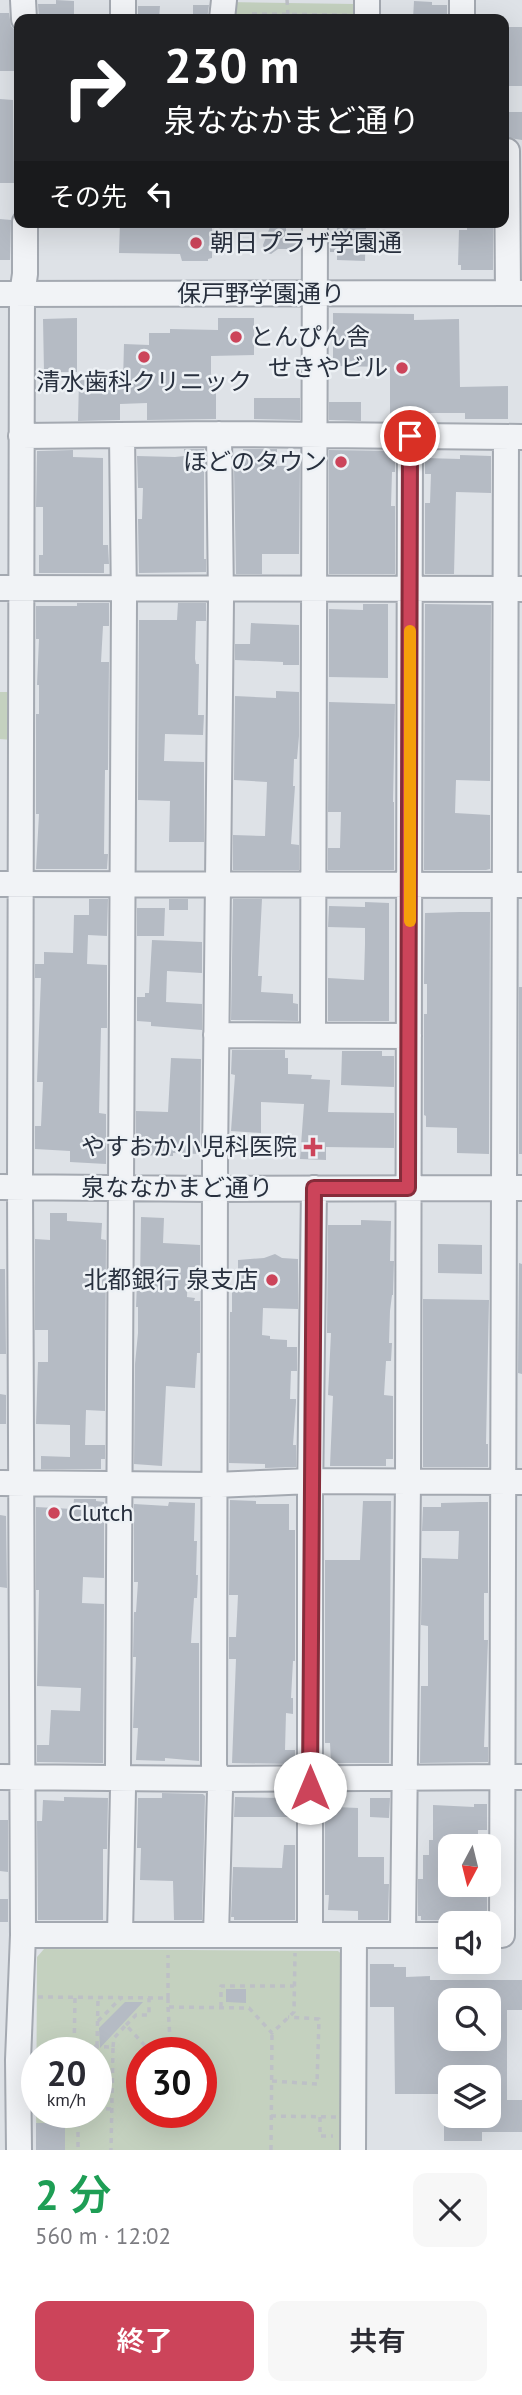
<!DOCTYPE html>
<html lang="ja">
<head>
<meta charset="utf-8">
<style>
	:root { --surface:#fff; --page:#f7f7f7; --text:#2b2b33; --muted:#7c7c81; --accent:#cc445a }
	body { margin:0; font-family:"PT Sans","Noto Sans JP",sans-serif; background:var(--page); color:var(--text); height:100vh; display:flex; flex-direction:column; font-size:26px; white-space:nowrap }
	* { box-sizing:border-box; margin:0 }
	p { font-size:23px; color:var(--muted) }
	.icon { flex:none; width:38px; height:38px; fill:none; stroke:currentColor; stroke-width:2; stroke-linecap:round; stroke-linejoin:round }
	.map { position:relative; height:2150px; overflow:hidden }
	.panel { display:flex; flex-direction:column; background:var(--surface); flex:1 }
	.panel>* { flex:none }
	.hud { position:absolute; left:14px; top:14px; width:495px; height:214px; border-radius:14px; box-shadow:0 7px 28px #0002; background:#202124; color:#fff; overflow:hidden }
	.needle { width:46px; rotate:187deg }
	.tools { position:absolute; left:438px; top:1834px; display:grid; gap:14px }
	.tools a { display:grid; place-items:center; width:63px; height:63px; border-radius:14px; background:var(--surface); box-shadow:0 7px 28px #0002; font-size:35px }
	.speed { position:absolute; left:21px; top:2037px; display:flex; gap:14px; font-size:35px; font-weight:700; text-align:center }
	.speed>* { display:grid; place-content:center; width:91px; height:91px; border-radius:50%; background:var(--surface); box-shadow:0 7px 28px #0002; line-height:1 }
	.speed small { font-size:18px; font-weight:400 }
	.speed .limit { border:10px solid #d22; background:#fff; color:#111 }
	.pin { position:absolute; display:grid; place-items:center; width:60px; height:60px; color:#fff; margin:-30px; border:4px solid #fff; border-radius:50%; box-shadow:0 2px 7px #0007 }
	.me { position:absolute; width:77px; margin:-38px; rotate:0deg; stroke-linejoin:round; filter:drop-shadow(0 0 5px #0008) }
	.turn { display:flex; align-items:center; gap:24px; height:147px; padding:0 35px; font-size:32px }
	.turn .icon { width:91px; height:91px; stroke-width:2.5 }
	.turn b { display:block; font-size:49px; line-height:60px }
	.then { display:flex; align-items:center; height:66px; padding:0 35px; background:#0003; gap:14px; font-size:26px }
	.round { display:grid; place-items:center; flex:none; width:74px; height:74px; border-radius:14px; background:var(--page) }
	.overview { display:flex; align-items:center; justify-content:space-between; height:119px; padding:0 35px }
	h1 { font-size:42px; font-weight:600; line-height:52px; color:#1e9e55 }
	.action { display:flex; gap:14px; margin-top:auto; padding:14px 35px }
	.action a { flex:1; height:80px; border-radius:14px; background:var(--accent); color:#fff; font-size:28px; font-weight:600; line-height:80px; text-align:center }
	.action a+a { background:var(--page); color:var(--text) }
	.map>svg:first-child { display:block }
</style>
</head>
<body>
<div class="map">
<svg width="522" height="2150" viewBox="0 0 522 2150">
	<rect width="100%" height="100%" fill="#dee2e7"/>
	<path fill="#c4d1bf" fill-rule="evenodd" d="M227 2 354 4 359 10V19H227Z
		M0 692H13L12 740 0 739Z
		M44 1949 338 1951 346 1958V2150H36L37 1957ZM37 2053H96V2112H37ZM142 2053H201V2112H142Z"/>
	<path fill="#b5bbc4" fill-rule="evenodd" d="M56 0 74 1V19H39L38 4H56Z
		M414 1 432 2V5H447V19H413Z
		M193 5H209L207 19H193Z
		M138 6H160L159 19H138Z
		M0 13H9L11 26 16 31V71H0Z
		M504 27H522V86H504Z
		M0 99 13 100 14 183H0Z
		M504 112H522V140L504 137Z
		M0 219 11 220 10 260H0Z
		M120 222H212V258L208 259V261H182L180 254 119 253Z
		M272 222H286V233H300V249H278L271 254 265 252 263 245Z
		M337 222H366L365 261 337 260V252H330V237L337 238Z
		M467 222H493V270H461V265H458L459 230H467Z
		M333 313 414 314V320L459 319 460 387 508 386V419H465V413H413V421H390V367L333 366Z
		M77 318V372H44L43 319Z
		M218 318H254V355L211 356V383H216V419L147 420V403L120 404V420L78 421 79 380 123 381 124 344 149 345V333H170V329L218 330Z
		M254 398H300V420L254 419Z
		M329 402H361V421L329 420Z
		M184 449H204V559H206V572L139 573 138 519H142L143 488H138L137 456 175 457 184 456Z
		M243 449H277V466H300L299 554H262V574H236L234 468H243Z
		M73 450V457L103 458V545H108L109 564H104V573H39V555H43V507H36L37 451Z
		M329 450 395 451V472H392L391 506H395V574H329Z
		M460 455 491 456V493L456 492 454 574H425V503H430L431 474H425V458L460 459Z
		M77 603H109V626H103L101 662H109L108 770H105L104 854H108L107 869H36L39 814H36V714H39V685H37L39 639H36V606H77Z
		M178 603H206V621H196L195 659 196 664H199L198 715H204L203 735 165 734 164 761 204 762V842H169L170 801 138 800 139 620H177Z
		M363 604H388V678L329 677V609L363 610Z
		M425 604 491 605 490 781 456 780 455 813 490 815V869L486 870H424Z
		M251 623 299 625V665H283V662L235 660V644H250Z
		M276 691 299 692V736L297 759H294L293 786H295L291 844 299 845V870H233V835L265 836 267 782 234 780 235 696 276 698Z
		M329 702 395 704 393 802H394V870H328V848H340L341 812H328Z
		M89 899H108L107 936 88 935 87 964 107 965V1028H101L99 1113 106 1114V1164L70 1162V1151L35 1149V1126H41L43 1082H37L41 978H35V964H44V952L73 953 74 915H89Z
		M169 899H188V910H169Z
		M233 899H262L258 976H262L261 992 293 994V1003L298 1004V1021L231 1020Z
		M365 902 389 903V1021H328V978L364 980 365 944V928L328 927 329 906 365 907Z
		M137 908H165L164 936H137Z
		M460 912H490L489 1154 457 1153V1128L426 1127V1116L424 1115V1014H427V984H424L425 913Z
		M152 940 202 942V973L167 971 166 1002 202 1004V1030L151 1026V1022L137 1021V997H145V993H149Z
		M519 987H522V1154H519Z
		M232 1050H285V1058H288V1074L312 1075 311 1079 330 1080 328 1112 394 1113V1148L326 1147V1160L300 1159 304 1104 261 1102V1133L231 1131 235 1075 231 1074Z
		M342 1051H382V1056H394V1087L341 1085Z
		M171 1058 201 1059 200 1154 173 1153V1156L136 1155V1111L168 1112Z
		M50 1213H67V1221L102 1223 101 1239 106 1240 105 1411 86 1410 85 1445H105V1459H101V1469H41V1456L70 1457V1425L36 1424 38 1362H48V1330H35V1239L50 1240Z
		M141 1217 164 1218 163 1243 200 1245V1265L199 1267H188L187 1297 195 1298 194 1301H200V1353H197L195 1388 166 1386 162 1466 134 1464 135 1364 138 1333V1307H136L137 1283H140Z
		M361 1220 391 1221 390 1261H394L393 1295H392L390 1311 389 1343H392L391 1361H386L384 1395 393 1396V1459H386V1466H330L333 1396 328 1395 331 1333H327L328 1225H361Z
		M438 1244 482 1245V1274L438 1273Z
		M275 1254 282 1258 298 1259V1309L263 1308 262 1335 270 1336V1339L287 1340V1347H297V1371H291L290 1399H296V1402L293 1445H296V1467L265 1468V1464L229 1463 230 1312H232V1287H238V1260L264 1258Z
		M519 1263 522 1264V1374L518 1373Z
		M0 1269H5L6 1354H0Z
		M423 1299 489 1300 486 1444H488V1467H423Z
		M0 1394 6 1395V1424H0Z
		M74 1499H96V1501L104 1502V1578L83 1577 82 1603 104 1604 103 1763 37 1762V1745H49L51 1710 80 1711 81 1688 37 1686 39 1590H36V1507L73 1509Z
		M230 1500 256 1501V1504H289V1530H295V1661H293L291 1698H293V1714L286 1713 285 1750H295V1764L232 1763 236 1659H229V1637H236L238 1595H229Z
		M363 1501H391L389 1763H331L330 1743H325V1560H360Z
		M169 1502 195 1503 194 1541H197L196 1575H198L197 1598H194L191 1643H199V1761L165 1758V1761L136 1760 138 1728H133L136 1657H133L134 1612H136L138 1582H134V1504L168 1506Z
		M480 1502H488V1593H484V1640H488L484 1747H488V1762L420 1763 421 1686H428V1626L421 1625 422 1558 458 1559 459 1531H422L423 1507H441V1503Z
		M0 1515 6 1516 7 1588 0 1587Z
		M162 1793 203 1794 205 1796 202 1920H174L173 1881 140 1880 141 1848H137L138 1798H162Z
		M280 1793H295V1817H234L235 1797 280 1798Z
		M64 1797 108 1798 107 1849H103V1920H38L37 1821H42L43 1800 64 1801Z
		M370 1798H390L389 1818 370 1817Z
		M474 1804H487V1830H478V1846H450L448 1879 449 1885H459V1887L487 1888V1921L421 1920V1916H418V1879H423V1855H429V1840H433V1805L474 1807Z
		M336 1807 358 1808V1857H384V1884H389L388 1920H358V1911L328 1910 329 1895H325V1818H331V1813H336Z
		M0 1820H8V1872L0 1871Z
		M284 1845H295V1920H234V1917H231L233 1867 282 1868Z
		M0 1899H8V1922H0Z
		M370 1964H394V1967H406V1977L430 1976V1980H522V2010H507V2100H522V2132H482V2141H444V2116H488V2077H450V2094H395L394 2007H370ZM450 2000H488V2039H450Z
		M226 1989H246V2003L226 2002Z
		M125 2002H143L100 2048 99 2028Z
		M36 2123H65V2150H36Z"/>
	<g fill="none" stroke-linecap="round" stroke-linejoin="round">
		<g stroke="#a4a9b1" stroke-width="28">
			<path id="minor" d="M23 0 24 19
				M123 19V0
				M222 19 224 0
				M367 19V0
				M462 19V0
				M507 151 508 293
				M0 294 522 293
				M21 436 219 434 521 437
				M0 588 521 589
				M0 884 522 885
				M216 1035 409 1036
				M313 1035 315 222
				M0 1187 215 1189 522 1188
				M0 1483 215 1485 311 1481 522 1482
				M0 1777 220 1779 522 1777
				M120 1934 123 1789 118 1767 124 602 122 435
				M310 1934V1497L314 1188
				M403 1934 408 1481 410 436
				M23 1935H450
				M216 1935 220 1790V1779L214 1768 215 1162 221 600 219 434
				M502 1935 506 437
				M19 2150 18 2060 23 1935 20 1187 22 295 25 274V222
				M353 2150 354 1935"/>
		</g>
		<path stroke="#bdc0c6" stroke-width="3.5" stroke-dasharray="5 5" stroke-linecap="butt" d="M287 0 288 15
			M247 19V14L348 15
			M38 1997 168 1998V2007L249 2008 272 2033 294 2012 295 1953
			M168 1998V1955
			M168 2007 170 2039
			M221 2007V1986H294
			M98 2021 121 1998
			M126 2025 136 2015H149V1998
			M74 2046 113 2047 111 2150
			M97 2046 98 1998
			M113 2047 114 2038 126 2025 148 2049
			M74 2053 75 1998
			M272 2081 317 2084 319 2019 288 2017
			M96 2108 111 2109
			M78 2112V2150
			M271 2116 336 2117
			M320 2117V2136H333
			M271 2150 272 2033"/>
		<use href="#minor" stroke="#f1f3f6" stroke-width="24"/>
	</g>
	<g fill="none" stroke-linecap="round" stroke-linejoin="round">
		<g stroke="#852c3a" stroke-width="18">
			<path id="route" d="M310 1788 314 1188H408L410 436"/>
		</g>
		<use href="#route" stroke="#cc445a" stroke-width="12"/>
		<path stroke="#f59e0b" stroke-width="12" d="M410 921V631"/>
	</g>
	<g fill="#cc445a" stroke="#edf1f5" stroke-width="2.5">
		<circle cx="196" cy="243" r="7"/>
		<circle cx="236" cy="337" r="7"/>
		<circle cx="144" cy="357" r="7"/>
		<circle cx="402" cy="368" r="7"/>
		<circle cx="341" cy="462" r="7"/>
		<path d="M309.5 1136.5h7v7h7v7h-7v7h-7v-7h-7v-7h7z"/>
		<circle cx="272" cy="1280" r="7"/>
		<circle cx="54" cy="1513" r="7"/>
	</g>
	<g text-anchor="middle" stroke-width="5" stroke-linejoin="round" paint-order="stroke">
		<g font-size="24" fill="#28303e" stroke="#edf1f5" text-anchor="end">
			<text x="210" y="251" text-anchor="start">朝日プラザ学園通</text>
			<text x="250" y="345" text-anchor="start">とんぴん舎</text>
			<text x="388" y="376">せきやビル</text>
			<text x="144" y="390" text-anchor="middle">清水歯科クリニック</text>
			<text x="327" y="470">ほどのタウン</text>
			<text x="297" y="1155">やすおか小児科医院</text>
			<text x="258" y="1288">北都銀行 泉支店</text>
			<text x="68" y="1521" text-anchor="start">Clutch</text>
		</g>
		<g font-size="24" fill="#28303e" stroke="#edf1f5">
			<text x="261" y="302">保戸野学園通り</text>
			<text x="177" y="1196">泉ななかまど通り</text>
		</g>
	</g>
</svg>
<div class="tools">
<a><svg class="needle" viewBox="-14 -14 28 28"><path d="M0-13l5 13h-10z" fill="#e53935"/><path d="M0 13l5-13h-10z" fill="#7c7c81"/></svg></a>
<a><svg class="icon" aria-label="sound" viewBox="0 0 24 24"><path d="M4 9h4l5-4v14l-5-4H4zM17 9q2 3 0 6"/></svg></a>
<a><svg class="icon" aria-label="search" viewBox="0 0 24 24"><circle cx="10" cy="10" r="6"/><path d="M15 15l6 6"/></svg></a>
<a><svg class="icon" aria-label="layers" viewBox="0 0 24 24"><path d="M12 4l9 5-9 5-9-5zM3 14l9 5 9-5"/></svg></a>
</div>
<div class="speed"><div>20<small>km/h</small></div><div class="limit">30</div></div>
<div class="pin" style="left:410px;top:436px;background:#d93025"><svg class="icon" aria-label="arrive" viewBox="0 0 24 24"><path d="M6 21V4h12l-3 4 3 4H6"/></svg></div>
<svg class="me" style="left:310px;top:1788px" viewBox="-20 -20 40 40"><circle r="19" fill="#fff"/><path d="M0-13L10 11 0 6-10 11z" fill="#cc445a"/></svg>
<div class="hud">
<div class="turn"><svg class="icon" aria-label="right" viewBox="0 0 24 24"><path d="M7 20v-9h11M14 6l5 5-5 5"/></svg><div><b>230 m</b>泉ななかまど通り</div></div>
<div class="then">その先<svg class="icon" aria-label="left" viewBox="0 0 24 24"><path d="M17 20v-9H6M10 6l-5 5 5 5"/></svg></div>
</div>
</div>
<section class="panel">
<div class="overview"><div><h1>2 分</h1><p>560 m · 12:02</p></div><a class="round"><svg class="icon" aria-label="close" viewBox="0 0 24 24"><path d="M6 6l12 12M18 6L6 18"/></svg></a></div>
<div class="action"><a>終了</a><a>共有</a></div>
</section>
</body>
</html>
